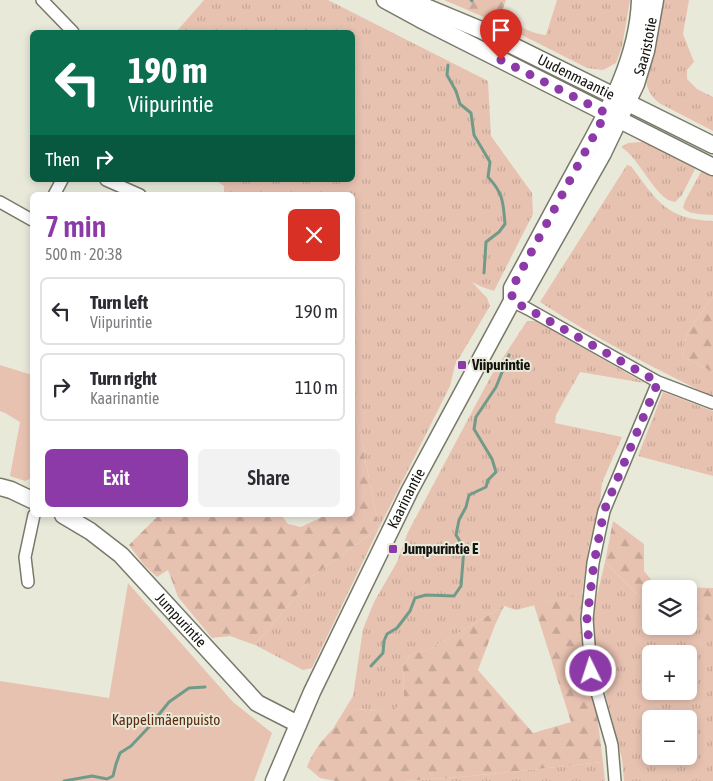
<!DOCTYPE html>
<html lang="en">
<head>
<meta charset="utf-8">
<style>
	:root { --surface:#fff; --page:#f2f2f3; --text:#2b2b33; --muted:#7c7c81; --line:#e1e1e2; --accent:#8d3aa9 }
	body { margin:0; font-family:"Asap Condensed",sans-serif; background:var(--page); color:var(--text); height:100vh; display:flex; flex-direction:column; font-size:19px; white-space:nowrap }
	* { box-sizing:border-box; margin:0 }
	p { font-size:16px; color:var(--muted) }
	.icon { flex:none; width:28px; height:28px; fill:none; stroke:currentColor; stroke-width:2; stroke-linecap:round; stroke-linejoin:round }
	.map { position:relative; flex:1; overflow:hidden }
	.drawer { position:absolute; left:30px; top:192px; width:325px; height:325px; display:flex; flex-direction:column; background:var(--surface); border-radius:8px; box-shadow:0 2px 8px #0003 }
	.drawer>* { flex:none }
	.top-card { position:absolute; left:30px; top:30px; width:325px; height:152px; border-radius:8px; box-shadow:0 2px 8px #0003; background:#0b6e4f; color:#fff; overflow:hidden }
	.fabs { position:absolute; left:642px; top:580px; display:grid; gap:10px }
	.fabs a { display:grid; place-items:center; width:55px; height:55px; border-radius:8px; background:var(--surface); box-shadow:0 2px 8px #0003; font-size:25px }
	.pin { position:absolute; display:grid; place-items:center; width:42px; height:42px; color:#fff; margin:-51px -21px; border-radius:50% 50% 50% 0; rotate:-45deg; box-shadow:0 0 5px #0007 }
	.pin .icon { rotate:45deg }
	.me { position:absolute; width:55px; margin:-28px; rotate:356deg; stroke-linejoin:round; filter:drop-shadow(0 0 4px #0008) }
	.turn { display:flex; align-items:center; gap:18px; height:105px; padding:0 15px; font-size:22px }
	.turn .icon { width:65px; height:65px; stroke-width:2.5 }
	.turn b { display:block; font-size:35px; line-height:42px }
	.then { display:flex; align-items:center; height:48px; padding:0 15px; background:#0003; gap:10px; font-size:19px }
	.round { display:grid; place-items:center; flex:none; width:52px; height:52px; border-radius:8px; background:var(--page) }
	.headline { display:flex; align-items:center; justify-content:space-between; height:85px; padding:0 15px }
	h1 { font-size:30px; font-weight:600; line-height:38px; color:var(--accent) }
	.primary-button { display:flex; gap:10px; margin-top:auto; padding:10px 15px }
	.primary-button a { flex:1; height:58px; border-radius:8px; background:var(--accent); color:#fff; font-size:20px; font-weight:600; line-height:58px; text-align:center }
	.primary-button a+a { background:var(--page); color:var(--text) }
	ul { padding:0; list-style:none }
	li { display:flex; align-items:center; gap:15px; height:68px; margin:0 10px 8px; padding:0 5px; border:2px solid var(--line); border-radius:8px }
	li div { flex:1 }
	li b { display:block; font-size:19px }
	li em { font-style:normal }
	.map>svg:first-child { display:block }
</style>
</head>
<body>
<div class="map">
<svg width="713" height="781" viewBox="0 0 713 781">
	<defs>
		<pattern id="grass-tufts" width="24" height="20" patternUnits="userSpaceOnUse" patternTransform="scale(1.25)"><rect width="24" height="20" fill="#e8c2b1"/><path d="M3 7l-1-3M5 7V3M7 7l1-3M15 17l-1-3M17 17v-4M19 17l1-3" fill="none" stroke="#c6a697"/></pattern>
		<pattern id="forest-firs" width="22" height="20" patternUnits="userSpaceOnUse" patternTransform="scale(1.25)"><rect width="22" height="20" fill="#e8c2b1"/><path d="M5 1l3.5 6h-7zM16 11l3.5 6h-7z" fill="#c6a697"/></pattern>
	</defs>
	<rect width="100%" height="100%" fill="#e9e9da"/>
	<path fill="url(#grass-tufts)" fill-rule="evenodd" d="M204 0H328L488 81 491 136 532 193 533 214 494 291 482 287 472 282 487 298 490 306 455 365 450 386 379 528 312 668 303 670 255 645 313 576 379 528 353 399 352 195H224V186L216 180H352V32H176Z
		M557 0H630L622 47 616 63 603 70 587 68 498 23 502 13C514 23 529 34 546 35Z
		M661 0H689L683 34 694 62 687 70V79L697 89 713 97V131L659 103C649 94 646 88 646 75Z
		M641 142H647L696 167 682 195 675 202C656 201 640 158 621 147L628 143Z
		M627 165 631 166C657 201 666 219 713 221V297L687 333 682 356 713 372V397C654 368 595 338 540 302Z
		M702 170 713 176V215C703 214 690 215 683 208L685 201Z
		M527 321H536L644 383 580 372 556 415 555 423 622 437 602 483 599 510 589 545 582 593 516 610 504 606 462 631 429 649 410 655 403 665 404 700 396 709 379 711 356 709 349 717 331 732 353 696 363 629 374 602 397 562 408 532 491 376Z
		M663 392 713 411V476L638 456Z
		M605 562 651 608V626H689V617L713 621V781H624L622 759 602 680 592 626 597 595ZM651 654H689V691H651ZM651 719H689V756H651Z
		M603 762 605 781H405L472 776Z"/>
	<path fill="url(#forest-firs)" d="M444 0H506L498 23Z
		M713 297V372L682 356 687 333Z
		M353 399 379 528 313 576 255 645 230 636 212 638 178 597 168 570 157 577 144 565 129 545 157 517V515H281L288 524 301 527 326 515H352Z
		M613 521 644 544V571L653 582 666 587 713 588V621L689 617V589H651V608L605 562Z
		M582 593 603 762 472 776 405 781H335L320 778 307 767C312 753 322 740 332 730 341 723 349 717 356 709L379 711 396 708 404 700 403 665 410 655 429 649 462 631 504 606 495 625 478 670 533 733 571 722 534 605Z"/>
	<path fill="#e8c2b1" d="M0 365 32 375V478L25 481 10 476 20 422 5 413 0 411Z
		M128 583 233 702 272 733 254 781H0V681L109 698Z"/>
	<g fill="none" stroke-linecap="round" stroke-linejoin="round">
		<path stroke="#719b89" stroke-width="3" d="M471 0 472 1
			M448 65 447 75 456 91 460 104 471 113 474 135 490 162 488 177C504 194 503 203 505 224L499 232 486 242 484 273
			M371 666 383 653 384 641 387 634 397 628 410 611 415 598 426 595 454 596 461 586 464 548 456 535 459 520 466 507 469 495 486 487 488 480 496 472 492 459 474 429 476 417 496 387 509 355
			M64 781 92 776 107 779 113 776 116 764 120 753 131 746 148 728 169 702 189 688 205 687"/>
		<g stroke="#79796b" stroke-width="14">
			<path id="street" d="M42 0 73 32
				M106 180 140 195
				M54 195 62 180
				M0 202 32 220
				M512 301 528 309 658 382 713 403
				M28 582 25 557 34 515
				M615 781 612 745 591 671 587 619 593 563 604 511 658 382"/>
		</g>
		<g stroke="#79796b" stroke-width="19">
			<g id="secondary">
				<path d="M385 0 420 19 713 167"/>
				<path id="s1" d="M409 0 481 30 713 145"/>
				<path id="s2" d="M512 301 523 295 603 153 636 84 646 51 655 0"/>
				<path d="M0 487 11 490 32 500"/>
				<path id="s3" d="M63 515 90 531 121 555 257 703 298 724"/>
				<path id="s4" d="M274 781 312 692 410 490 512 301V288C533 250 553 211 574 173 603 120 638 63 640 0"/>
			</g>
		</g>
		<use href="#street" stroke="#fff" stroke-width="11"/>
		<use href="#secondary" stroke="#fff" stroke-width="16"/>
	</g>
	<g fill="none" stroke-linecap="round" stroke-linejoin="round">
		<path stroke="#8d3aa9" stroke-width="9" stroke-dasharray="0 16.2" d="M501 60 606 113 512 288V301L528 309 658 382 604 511 594 563 587 619 591 671"/>
	</g>
	<g fill="#8d3aa9" stroke="#e9e9da" stroke-width="2">
		<rect x="457" y="360" width="10" height="10" rx="2.5"/>
		<rect x="388" y="544" width="10" height="10" rx="2.5"/>
	</g>
	<g text-anchor="middle" stroke-width="4" stroke-linejoin="round" paint-order="stroke">
		<g font-size="15" fill="#14140f" stroke="#e9e9da">
			<text dy="5" stroke="none"><textPath href="#s2" startOffset="291">Saaristotie</textPath></text>
			<text dy="5" stroke="none"><textPath href="#s1" startOffset="184">Uudenmaantie</textPath></text>
			<text dy="5" stroke="none"><textPath href="#s4" startOffset="312">Kaarinantie</textPath></text>
			<text dy="5" stroke="none"><textPath href="#s3" startOffset="159">Jumpurintie</textPath></text>
		</g>
		<g font-size="15" font-weight="bold" fill="#14140f" stroke="#e9e9da" text-anchor="start">
			<text x="472" y="370">Viipurintie</text>
			<text x="403" y="554">Jumpurintie E</text>
		</g>
		<g font-size="15" fill="#5d2b10" stroke="#e9e9da">
			<text x="166" y="725">Kappelimäenpuisto</text>
		</g>
	</g>
</svg>
<div class="fabs">
<a><svg class="icon" aria-label="layers" viewBox="0 0 24 24"><path d="M12 4l9 5-9 5-9-5zM3 14l9 5 9-5"/></svg></a>
<a>+</a>
<a>−</a>
</div>
<div class="pin" style="left:501px;top:60px;background:#d93025"><svg class="icon" aria-label="arrive" viewBox="0 0 24 24"><path d="M6 21V4h12l-3 4 3 4H6"/></svg></div>
<svg class="me" style="left:591px;top:671px" viewBox="-20 -20 40 40"><circle r="17" fill="#8d3aa9" stroke="#fff" stroke-width="3"/><path d="M0-11L8 9 0 5-8 9z" fill="#fff"/></svg>
<div class="top-card">
<div class="turn"><svg class="icon" aria-label="left" viewBox="0 0 24 24"><path d="M17 20v-9H6M10 6l-5 5 5 5"/></svg><div><b>190 m</b>Viipurintie</div></div>
<div class="then">Then<svg class="icon" aria-label="right" viewBox="0 0 24 24"><path d="M7 20v-9h11M14 6l5 5-5 5"/></svg></div>
</div>
<section class="drawer">
<div class="headline"><div><h1>7 min</h1><p>500 m · 20:38</p></div><a class="round" style="background:#d93025;color:#fff"><svg class="icon" aria-label="close" viewBox="0 0 24 24"><path d="M6 6l12 12M18 6L6 18"/></svg></a></div>
<ul>
<li><svg class="icon" aria-label="left" viewBox="0 0 24 24"><path d="M17 20v-9H6M10 6l-5 5 5 5"/></svg><div><b>Turn left</b><p>Viipurintie</p></div><em>190 m</em></li>
<li><svg class="icon" aria-label="right" viewBox="0 0 24 24"><path d="M7 20v-9h11M14 6l5 5-5 5"/></svg><div><b>Turn right</b><p>Kaarinantie</p></div><em>110 m</em></li>
</ul>
<div class="primary-button"><a>Exit</a><a>Share</a></div>
</section>
</div>
</body>
</html>
